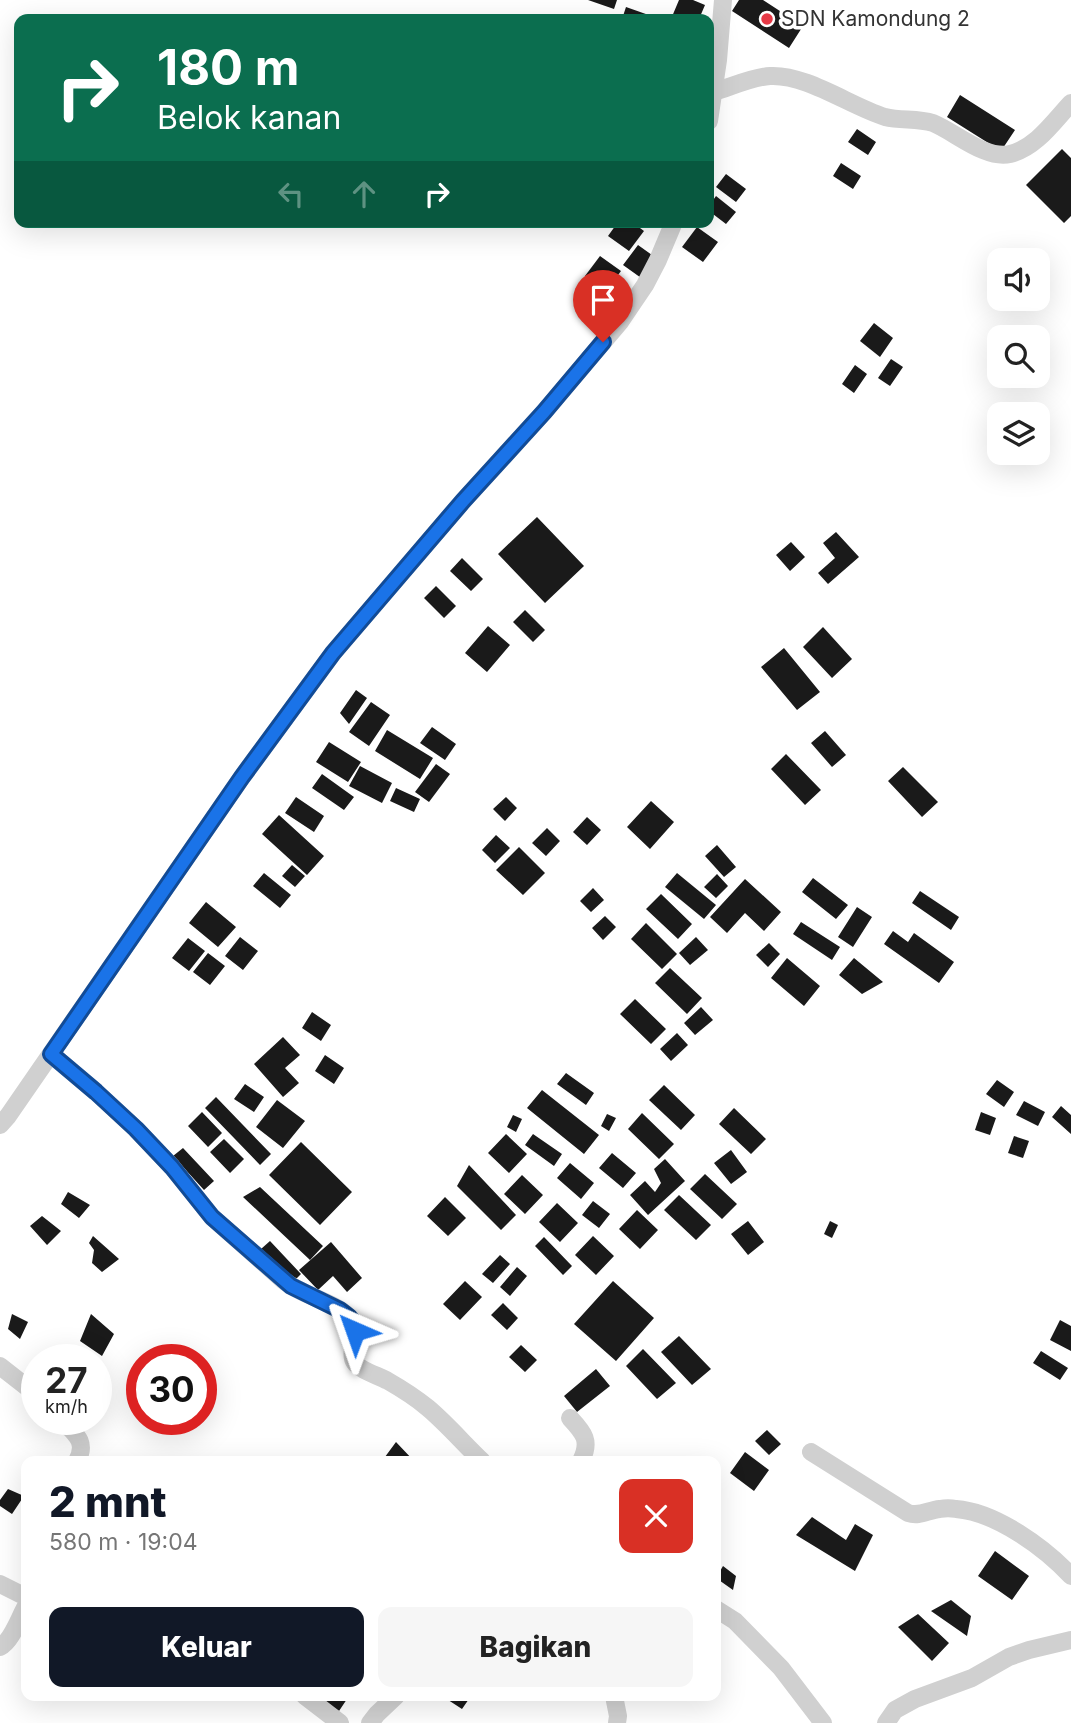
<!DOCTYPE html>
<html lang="id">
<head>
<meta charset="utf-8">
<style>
	:root { --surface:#fff; --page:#f6f6f6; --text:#222; --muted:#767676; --accent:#111827 }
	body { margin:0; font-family:Inter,sans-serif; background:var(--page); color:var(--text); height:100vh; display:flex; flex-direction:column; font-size:26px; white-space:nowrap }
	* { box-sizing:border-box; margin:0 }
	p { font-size:23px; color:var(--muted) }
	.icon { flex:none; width:38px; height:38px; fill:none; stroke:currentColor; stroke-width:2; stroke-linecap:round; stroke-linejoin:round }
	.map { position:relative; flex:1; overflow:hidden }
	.drawer { position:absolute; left:21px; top:1456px; width:700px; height:245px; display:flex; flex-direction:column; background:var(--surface); border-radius:14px; box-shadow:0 7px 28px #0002 }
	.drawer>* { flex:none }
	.top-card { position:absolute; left:14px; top:14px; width:700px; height:214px; border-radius:14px; box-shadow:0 7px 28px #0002; background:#0b6e4f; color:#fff; overflow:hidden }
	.fabs { position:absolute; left:987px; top:248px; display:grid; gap:14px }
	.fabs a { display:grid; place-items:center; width:63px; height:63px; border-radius:14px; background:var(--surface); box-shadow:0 7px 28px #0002; font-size:35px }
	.speed { position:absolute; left:21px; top:1344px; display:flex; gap:14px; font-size:35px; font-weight:700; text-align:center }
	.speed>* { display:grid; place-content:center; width:91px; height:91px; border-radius:50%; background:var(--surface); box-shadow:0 7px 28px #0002; line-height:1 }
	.speed small { font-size:18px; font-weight:400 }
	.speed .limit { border:10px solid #d22; background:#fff; color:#111 }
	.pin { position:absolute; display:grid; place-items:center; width:60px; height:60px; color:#fff; margin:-72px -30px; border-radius:50% 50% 50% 0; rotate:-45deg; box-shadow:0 0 7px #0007 }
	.pin .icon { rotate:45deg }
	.me { position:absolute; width:77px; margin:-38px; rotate:317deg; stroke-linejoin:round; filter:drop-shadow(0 0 5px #0008) }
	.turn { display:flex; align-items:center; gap:24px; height:147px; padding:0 28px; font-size:32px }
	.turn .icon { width:91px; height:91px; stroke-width:2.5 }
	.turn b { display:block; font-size:49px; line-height:60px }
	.lanes { display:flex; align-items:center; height:66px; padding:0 28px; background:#0003; justify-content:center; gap:35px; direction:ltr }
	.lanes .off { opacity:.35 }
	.round { display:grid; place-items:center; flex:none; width:74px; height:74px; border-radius:14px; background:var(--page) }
	.headline { display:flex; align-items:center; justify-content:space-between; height:119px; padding:0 28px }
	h1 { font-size:42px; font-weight:800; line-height:52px; color:var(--accent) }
	.action { display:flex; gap:14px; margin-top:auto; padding:14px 28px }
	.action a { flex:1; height:80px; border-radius:14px; background:var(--accent); color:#fff; font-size:28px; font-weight:800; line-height:80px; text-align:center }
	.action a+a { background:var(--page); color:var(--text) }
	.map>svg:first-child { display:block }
</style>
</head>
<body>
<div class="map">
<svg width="1071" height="1723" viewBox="0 0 1071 1723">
	<rect width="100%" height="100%" fill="#fff"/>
	<path fill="#1a1a1a" d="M588 0H617L614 9Z
		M679 0H693L705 5 699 19H671Z
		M739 0H763L803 26 789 48 732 11Z
		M626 7 660 19H622Z
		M960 95 1015 130 1001 151 947 117Z
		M857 129 876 142 868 155 848 142Z
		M1062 149 1071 158V216L1064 223 1026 185Z
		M841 163 861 176 853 189 833 176Z
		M726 174 746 189 736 202 716 187Z
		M716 196 736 212 726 224 709 211V206Z
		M618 222H632L644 231 629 251 608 236Z
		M697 227 718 242 703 262 682 247Z
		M638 245 659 260 644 280 623 265Z
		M600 256 621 271 606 291 585 276Z
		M874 323 893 338 880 357 860 341Z
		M891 359 903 367 890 386 878 378Z
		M855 365 867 374 854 393 842 384Z
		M537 517 584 566 545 603 498 554Z
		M836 532 859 557 828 584 818 573 835 558 823 543Z
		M791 542 805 557 790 571 776 555Z
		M462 558 483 579 471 591 450 571Z
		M436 586 456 606 444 618 424 598Z
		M525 610 545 630 533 642 513 622Z
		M488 626 510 645 487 672 465 653Z
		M823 627 852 659 832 678 803 647Z
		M784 648 820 692 797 710 761 667Z
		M356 690 367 698 349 724 340 713Z
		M371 702 390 715 369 746 349 732Z
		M432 727 456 744 445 760 420 743Z
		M387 730 433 758 420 779 375 751Z
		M825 731 846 755 832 767 811 743Z
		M329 742 361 762 348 782 316 762Z
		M786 754 821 790 805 805 771 769Z
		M436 764 450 774 429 802 415 792Z
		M360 766 392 783 382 803 349 786Z
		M903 767 938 802 922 817 888 781Z
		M322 774 354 797 344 810 312 788Z
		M396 788 420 799 414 812 390 801Z
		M296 797 324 816 314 832 285 813Z
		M506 797 517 808 505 821 493 809Z
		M651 801 674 822 650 849 627 827Z
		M279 815 324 856 307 875 262 834Z
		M587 817 601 830 587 845 573 832Z
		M547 828 560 841 546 856 532 843Z
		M496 835 510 848 495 863 482 850Z
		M717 845 736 867 724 877 705 856Z
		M519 847 545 873 523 895 496 870Z
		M292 865 305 876 295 887 282 876Z
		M264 873 291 895 280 908 253 886Z
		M677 873 716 905 704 919 665 887Z
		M717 874 728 886 716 898 704 887Z
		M813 878 848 905 836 919 802 892Z
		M745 879 781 912 764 931 745 913 727 933 710 917Z
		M593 888 604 900 591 912 580 901Z
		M920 891 959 917 951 930 912 903Z
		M661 894 692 924 678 939 646 909Z
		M206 902 236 927 218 947 189 923Z
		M857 907 872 917 853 947 838 937Z
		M605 916 616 927 603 940 592 928Z
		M801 922 840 947 832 960 793 934Z
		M646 923 677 954 662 969 631 939Z
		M893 931 908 942 914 933 954 962 939 983 884 944Z
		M240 937 258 951 243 970 225 956Z
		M696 937 708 950 690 965 679 953Z
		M188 938 205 951 189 971 172 958Z
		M769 943 780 954 768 967 756 955Z
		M208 953 225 966 210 985 193 972Z
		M787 958 820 986 804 1006 771 978Z
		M854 958 883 982 862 994 839 975Z
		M670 968 702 998 687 1014 655 983Z
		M635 999 666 1029 651 1044 620 1014Z
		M701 1007 713 1020 695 1035 684 1023Z
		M312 1012 331 1025 321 1041 302 1028Z
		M677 1033 688 1045 671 1061 660 1049Z
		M283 1037 300 1055 285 1068 299 1083 283 1097 254 1064Z
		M325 1055 344 1068 334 1084 315 1071Z
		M566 1073 594 1093 586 1105 557 1084Z
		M997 1080 1014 1092 1004 1107 986 1094Z
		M245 1084 264 1097 254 1112 234 1099Z
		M664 1085 695 1115 681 1130 649 1100Z
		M542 1090 599 1135 584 1154 527 1108Z
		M216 1097 271 1154 260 1165 205 1108Z
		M277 1100 305 1121 283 1148 256 1127Z
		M1024 1101 1045 1112 1038 1126 1016 1115Z
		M1061 1106 1071 1115V1134L1052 1117Z
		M734 1108 766 1139 751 1154 719 1124Z
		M202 1112 222 1133 208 1147 188 1126Z
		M981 1112 996 1118 990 1135 975 1130Z
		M642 1113 674 1144 659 1159 628 1129Z
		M607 1114 616 1118 609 1131 601 1126Z
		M513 1115 522 1119 516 1132 507 1127Z
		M506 1134 527 1154 509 1173 488 1153Z
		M533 1134 562 1154 554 1166 525 1145Z
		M1014 1136 1029 1141 1023 1158 1008 1153Z
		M224 1139 244 1159 230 1173 210 1152Z
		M301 1142 352 1192 320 1225 269 1175Z
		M183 1148 214 1181 204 1190 173 1156Z
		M731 1150 747 1172 731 1184 714 1163Z
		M612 1153 636 1173 623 1188 599 1168Z
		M665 1159 685 1181 648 1215 630 1195 645 1181 655 1192 661 1183 654 1169Z
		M570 1163 594 1183 581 1199 557 1178Z
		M469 1165 516 1215 501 1230 457 1186Z
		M705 1174 737 1204 722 1219 690 1189Z
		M522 1175 543 1195 525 1214 504 1194Z
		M260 1187 323 1246 310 1260 243 1197Z
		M68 1192 90 1205 79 1218 61 1204Z
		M679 1195 711 1225 696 1240 664 1210Z
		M445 1197 466 1218 448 1236 427 1216Z
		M593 1201 610 1214 599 1228 582 1215Z
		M557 1203 578 1223 560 1242 539 1222Z
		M637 1210 658 1230 640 1249 619 1229Z
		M42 1216 61 1231 47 1245 30 1226Z
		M748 1221 764 1242 748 1255 731 1234Z
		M830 1221 838 1225 832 1238 824 1234Z
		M93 1236 119 1259 102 1272 92 1263 94 1250 89 1243Z
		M593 1236 614 1256 596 1275 575 1255Z
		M544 1237 572 1266 563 1275 535 1246Z
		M270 1241 301 1274 292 1283 261 1249Z
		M331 1242 362 1278 347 1292 333 1276 318 1290 299 1270Z
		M500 1255 510 1264 493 1283 482 1274Z
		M517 1267 527 1276 510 1296 500 1287Z
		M465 1281 482 1297 460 1320 443 1304Z
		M613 1281 654 1318 616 1361 574 1324Z
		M503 1303 518 1318 507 1330 491 1315Z
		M12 1314 28 1322 20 1339 8 1329Z
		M91 1314 114 1334 102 1356 80 1341Z
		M1060 1320 1071 1326V1351L1050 1340Z
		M679 1336 711 1369 692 1385 661 1352Z
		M521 1345 537 1360 525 1372 509 1357Z
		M643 1349 676 1383 657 1399 626 1366Z
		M1041 1351 1068 1368 1060 1380 1033 1363Z
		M596 1369 610 1386 577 1412 564 1396Z
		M767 1430 781 1444 769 1455 755 1441Z
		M396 1442 414 1461H382Z
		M745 1452 769 1470 754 1491 730 1473Z
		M8 1489 24 1496 12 1514 0 1506V1500Z
		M812 1517 846 1540 855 1524 873 1535 855 1571 796 1535Z
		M995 1551 1029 1576 1012 1600 978 1576Z
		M723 1566 736 1576 733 1590 716 1578Z
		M951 1600 971 1616 967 1636 931 1611Z
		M918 1614 949 1643 932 1661 898 1627Z
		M316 1696H349L339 1711Z
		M442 1696H471L462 1709Z"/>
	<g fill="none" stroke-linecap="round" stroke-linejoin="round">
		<path stroke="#d0d0d0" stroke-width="18" d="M714 92C731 87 752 77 770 76 806 74 850 106 885 117 901 121 917 118 933 123 955 132 986 160 1010 154 1036 148 1054 121 1071 103
			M709 121 718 60 723 0
			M51 1054 96 1092 136 1129 172 1167 212 1217 283 1280C302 1296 331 1300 349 1317 365 1332 346 1350 355 1363 360 1370 379 1376 388 1381 402 1389 416 1398 428 1408 447 1424 464 1444 482 1461
			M0 1125 8 1116 242 777 333 653 463 501 544 412 620 322 645 285 658 260 674 222
			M0 1366 37 1395
			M570 1418C584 1433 591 1441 581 1461
			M61 1419C74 1433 88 1441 77 1461
			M811 1452 908 1513C920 1517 928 1510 940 1509 945 1508 951 1508 956 1509 996 1512 1045 1548 1071 1576
			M0 1584 26 1597
			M716 1609 735 1621 781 1668 823 1723
			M0 1647C12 1641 19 1618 26 1606
			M305 1696 340 1723
			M614 1696 618 1716 617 1723
			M370 1723 377 1714 396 1696
			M886 1723 895 1710 915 1699 972 1678 1009 1657 1029 1650 1071 1640"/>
	</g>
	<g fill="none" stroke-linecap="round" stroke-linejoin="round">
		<g stroke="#114b97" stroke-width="18">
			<path id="route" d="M355 1331 353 1322 349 1317 340 1310 291 1286 212 1217 172 1167 136 1129 96 1092 51 1054 242 777 333 653 463 501 544 412 603 342"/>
		</g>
		<use href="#route" stroke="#1a73e8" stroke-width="12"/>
	</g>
	<circle fill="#e63946" stroke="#fff" stroke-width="2.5" cx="767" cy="19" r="7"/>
	<g text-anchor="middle" stroke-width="7" stroke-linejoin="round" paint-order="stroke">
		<g font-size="21" fill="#333" stroke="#fff" text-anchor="start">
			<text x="781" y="26">SDN Kamondung 2</text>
		</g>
	</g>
</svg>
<div class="fabs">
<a><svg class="icon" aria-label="sound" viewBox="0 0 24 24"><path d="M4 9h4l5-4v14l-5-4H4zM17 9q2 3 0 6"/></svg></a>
<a><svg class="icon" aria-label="search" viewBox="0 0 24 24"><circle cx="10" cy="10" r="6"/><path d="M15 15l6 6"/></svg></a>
<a><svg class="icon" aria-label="layers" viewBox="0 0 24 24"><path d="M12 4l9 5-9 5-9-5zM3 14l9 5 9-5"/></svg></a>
</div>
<div class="speed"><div>27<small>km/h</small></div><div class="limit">30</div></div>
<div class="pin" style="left:603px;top:342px;background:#d93025"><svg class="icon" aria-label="arrive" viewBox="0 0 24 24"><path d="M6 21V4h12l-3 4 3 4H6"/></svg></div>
<svg class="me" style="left:355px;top:1331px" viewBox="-20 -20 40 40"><path d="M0-17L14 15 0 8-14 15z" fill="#1a73e8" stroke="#fff" stroke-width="4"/></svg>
<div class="top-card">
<div class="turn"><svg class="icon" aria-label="right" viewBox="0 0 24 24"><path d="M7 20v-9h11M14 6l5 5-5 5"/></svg><div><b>180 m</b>Belok kanan</div></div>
<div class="lanes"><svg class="icon off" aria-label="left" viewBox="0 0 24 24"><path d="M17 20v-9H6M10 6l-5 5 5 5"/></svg><svg class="icon off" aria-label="ahead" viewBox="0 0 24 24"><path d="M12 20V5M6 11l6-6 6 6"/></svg><svg class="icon" aria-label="right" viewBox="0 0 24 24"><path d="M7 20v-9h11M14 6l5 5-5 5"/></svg></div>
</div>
<section class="drawer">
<div class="headline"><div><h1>2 mnt</h1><p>580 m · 19:04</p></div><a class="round" style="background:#d93025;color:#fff"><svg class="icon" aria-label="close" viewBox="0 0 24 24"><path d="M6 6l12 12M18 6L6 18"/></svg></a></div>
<div class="action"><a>Keluar</a><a>Bagikan</a></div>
</section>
</div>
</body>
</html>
